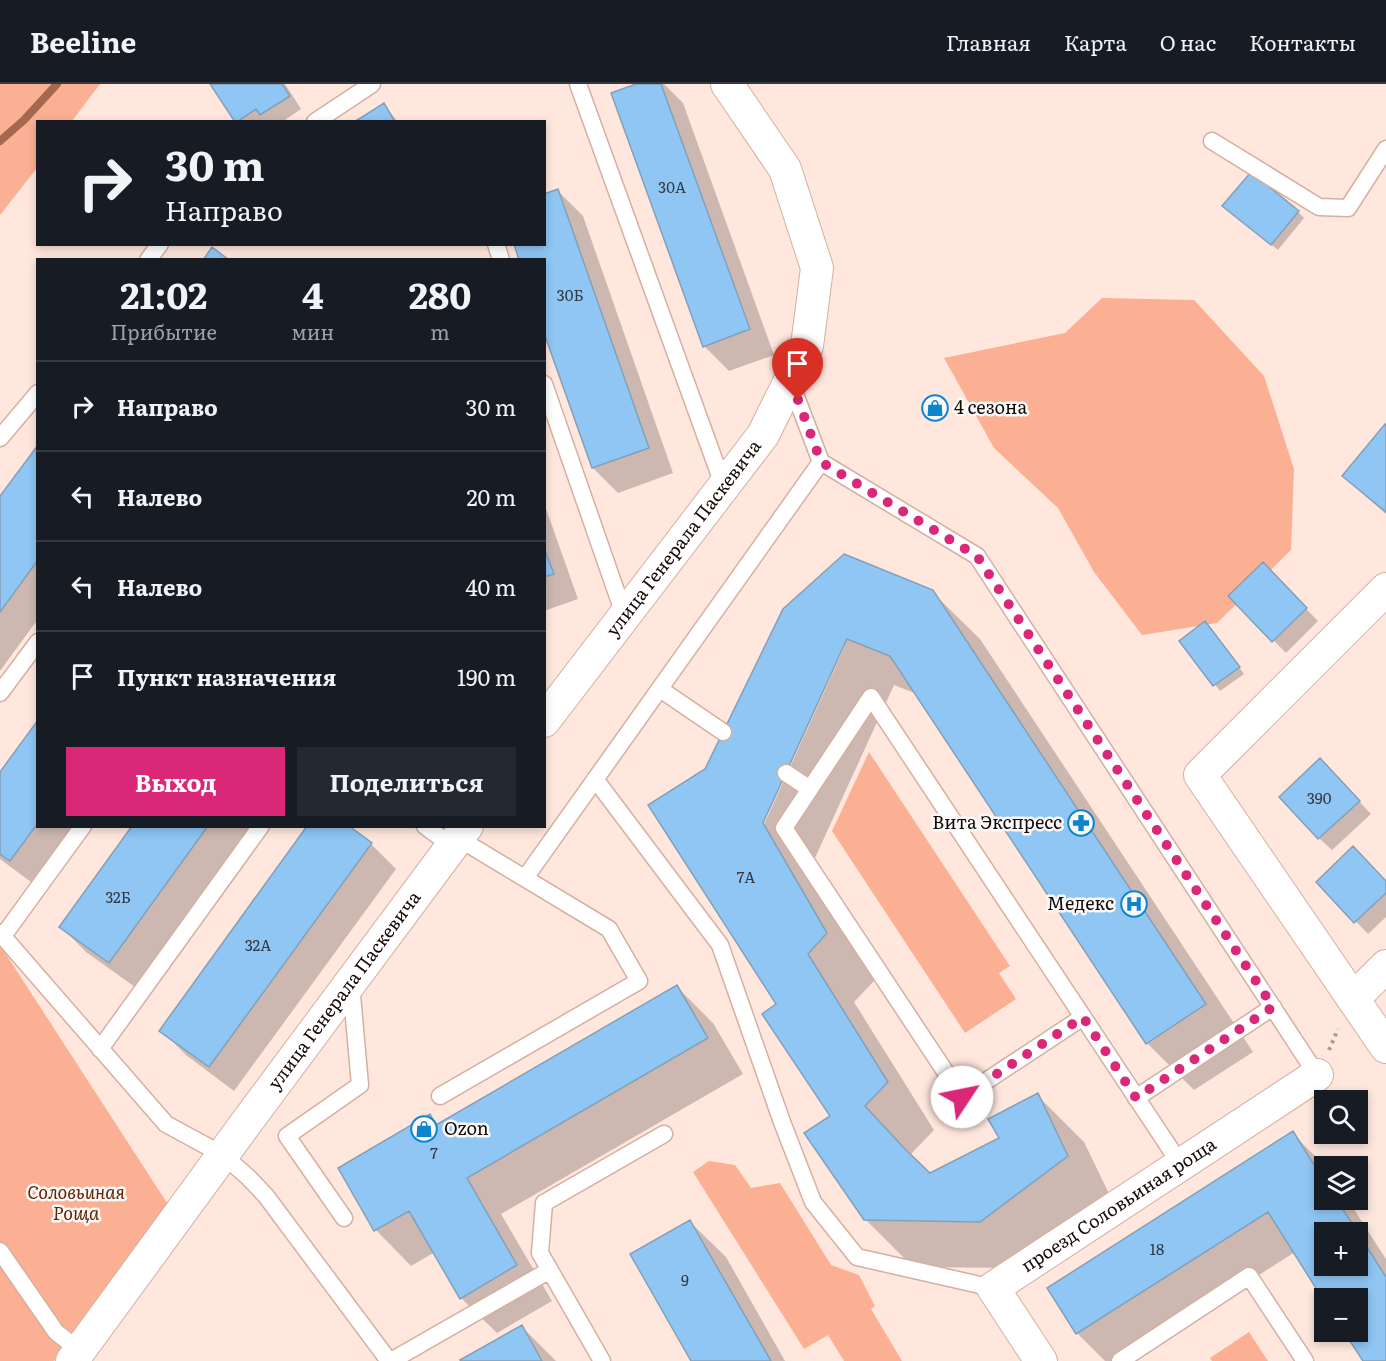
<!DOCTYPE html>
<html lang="ru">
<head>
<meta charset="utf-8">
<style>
	:root { --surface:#171b24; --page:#242831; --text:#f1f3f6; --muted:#9ea1a6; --line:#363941; --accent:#db2777 }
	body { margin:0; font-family:Literata,serif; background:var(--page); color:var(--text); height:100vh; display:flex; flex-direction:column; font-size:22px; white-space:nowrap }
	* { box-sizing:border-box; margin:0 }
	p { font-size:20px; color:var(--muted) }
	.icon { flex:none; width:33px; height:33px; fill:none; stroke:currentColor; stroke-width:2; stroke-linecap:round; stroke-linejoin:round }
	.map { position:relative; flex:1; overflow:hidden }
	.sheet { position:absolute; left:36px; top:174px; width:510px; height:570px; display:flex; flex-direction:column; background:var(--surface); border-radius:0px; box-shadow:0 3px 9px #0003 }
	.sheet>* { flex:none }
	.hud { position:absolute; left:36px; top:36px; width:510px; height:126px; border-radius:0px; box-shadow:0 3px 9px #0003; background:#171b24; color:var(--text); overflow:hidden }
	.buttons { position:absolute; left:1314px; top:1006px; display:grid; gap:12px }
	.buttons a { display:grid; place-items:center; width:54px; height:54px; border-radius:0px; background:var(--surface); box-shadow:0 3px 9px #0003; font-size:30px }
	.pin { position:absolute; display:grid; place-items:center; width:51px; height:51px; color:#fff; margin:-62px -26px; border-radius:50% 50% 50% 0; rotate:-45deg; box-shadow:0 0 6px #0007 }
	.pin .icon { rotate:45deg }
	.me { position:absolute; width:66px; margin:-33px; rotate:56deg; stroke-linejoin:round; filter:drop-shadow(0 0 4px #0008) }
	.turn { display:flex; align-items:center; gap:21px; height:126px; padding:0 30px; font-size:27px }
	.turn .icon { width:78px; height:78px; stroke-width:2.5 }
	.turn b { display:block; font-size:42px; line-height:51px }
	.eta { display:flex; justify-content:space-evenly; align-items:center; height:102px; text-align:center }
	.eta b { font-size:36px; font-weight:700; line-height:42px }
	.cta { display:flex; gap:12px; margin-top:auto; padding:12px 30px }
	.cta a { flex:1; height:69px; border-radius:0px; background:var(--accent); color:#fff; font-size:24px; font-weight:700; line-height:69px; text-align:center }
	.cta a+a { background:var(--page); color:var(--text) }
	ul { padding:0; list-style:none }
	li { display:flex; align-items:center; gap:18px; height:90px; padding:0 30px; border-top:2px solid var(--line) }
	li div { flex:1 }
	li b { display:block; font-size:22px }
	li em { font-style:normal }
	header { display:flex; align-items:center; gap:36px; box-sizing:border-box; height:84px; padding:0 30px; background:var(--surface); border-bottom:2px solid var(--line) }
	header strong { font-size:28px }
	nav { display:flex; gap:33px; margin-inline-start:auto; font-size:21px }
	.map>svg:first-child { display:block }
</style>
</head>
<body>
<header>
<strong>Beeline</strong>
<nav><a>Главная</a><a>Карта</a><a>О нас</a><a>Контакты</a></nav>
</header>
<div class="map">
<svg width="1386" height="1277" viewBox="0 0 1386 1277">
	<rect width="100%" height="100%" fill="#ffe7de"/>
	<path fill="#fcb093" d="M0 0H100L72 37 38 38 37 84 0 131Z
		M1102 214 1194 216 1264 292 1294 385 1291 466 1217 539 1142 551 1094 488 1058 424 994 364 944 274 1065 249Z
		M869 668 1010 882 999 889 1016 915 965 949 832 747Z
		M0 861 169 1122 54 1277H0Z
		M709 1077 735 1081 751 1104 780 1099 831 1181 859 1191 875 1222 871 1225 902 1277H844L828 1251 804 1265 693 1088Z
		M1249 1248 1268 1277H1212L1210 1274Z"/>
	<path fill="#0003" fill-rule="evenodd" d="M212 0H285L301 25 282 38H237Z
		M640 0H664L683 19 774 271 729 287 704 262Z
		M384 21 398 38H357Z
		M558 107 583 132 673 389 618 409 593 384 544 160Z
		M1230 128H1298L1304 134 1278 166Z
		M1386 344V430L1363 410 1344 392Z
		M38 363V535L0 587V415Z
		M544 419 578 515 544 527Z
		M1263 480 1318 537 1286 569 1230 512Z
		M932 508 980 555 1253 968 1194 1006 1147 959 917 610 894 601 809 787 874 897 854 918 934 1046 911 1070 930 1090 1001 1055 1037 1011 1084 1058 1114 1120 1028 1184 913 1183 865 1135 832 1033 778 920 706 686 785 526ZM842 562H845L761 747 758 745Z
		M1211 544 1244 590 1220 607 1181 557Z
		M38 639V742H78L35 801 0 775V690Z
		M1332 689 1371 730 1332 766 1319 754Z
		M134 742H251L135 903 86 868 61 843Z
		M371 760 396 785 234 1007 186 971 161 946Z
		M1318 798H1386V833L1368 850Z
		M677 903 713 939 743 990 501 1130 552 1217 497 1249 461 1214 435 1168 411 1182 376 1146 340 1084 430 1032 439 1041Z
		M1292 1049 1326 1083H1324V1116H1348L1386 1175V1277H1365L1346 1248H1358V1215H1325L1295 1168 1125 1277H1105L1077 1249 1049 1205ZM1324 1149H1358V1182H1324Z
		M690 1138 726 1173 785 1277H693Z
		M522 1243 556 1277H462Z"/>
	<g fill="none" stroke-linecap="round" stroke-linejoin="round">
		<path stroke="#a46851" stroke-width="8" d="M0 57 24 36 57 0"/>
	</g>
	<path fill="#8fc6f4" stroke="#83a0b8" stroke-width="1.5" fill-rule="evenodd" d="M210 0H282L290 12 260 31 256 25 237 38H235Z
		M636 0H661L750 245 703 263 611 9Z
		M384 19 395 38H354Z
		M1251 88 1299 127 1271 161 1222 122Z
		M558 105 649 364 592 384 544 249V176H519L514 160H544V110Z
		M212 163 229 176H203Z
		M1385 340 1386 342V428L1342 392Z
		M38 361V476L0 528V412Z
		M544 464 554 490 544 493Z
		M844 470 933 506 1206 920 1146 960 890 572 847 555 763 739 827 849 808 870 888 998 865 1022 905 1065 930 1089 999 1054 988 1035 1038 1009 1068 1072 980 1138 864 1136 804 1049 830 1032 762 930 776 920 648 721 705 685 783 525Z
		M1263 478 1307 524 1272 558 1228 512Z
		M1205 537 1240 583 1213 602 1179 557Z
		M38 636V739L10 777 0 770V688Z
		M1320 674 1360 717 1318 755 1279 713Z
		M132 742H208L109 879 59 843Z
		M307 742H349L372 759 209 983 159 947Z
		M1353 762 1386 797V809L1354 839 1316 798Z
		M677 901 708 954 467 1094 517 1181 460 1215 409 1127 374 1147 338 1084 430 1030 436 1041Z
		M1293 1047 1324 1097V1116H1337L1386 1193V1277H1363L1344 1248H1358V1215H1324V1217L1268 1128 1076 1250 1047 1204ZM1324 1149H1358V1182H1324Z
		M690 1136 771 1277H691L630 1170Z
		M522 1241 542 1277H461L460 1276Z"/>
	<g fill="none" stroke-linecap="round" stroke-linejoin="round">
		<g stroke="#d5afa1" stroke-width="19">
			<path id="lane" d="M578 0 724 403
				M315 38 372 0
				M1212 57 1319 123 1348 124 1386 65
				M496 160 501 176
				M148 176 160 160
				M790 297 821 378
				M544 300 625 533
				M0 354 38 309
				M660 605 723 648
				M0 609 38 558
				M786 689 810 705
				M595 695 720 861 782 1038 813 1118 857 1173 993 1204
				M425 742 452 762
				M525 794 821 378 977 472 1317 991
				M0 849 166 1040 223 1071 249 1094 266 1112 389 1277
				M3 852 83 742
				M1083 933 962 1013 784 744 871 613 1181 1081
				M100 965 261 742
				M440 1012 639 897 609 845 458 754
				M1136 1014 1273 923
				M344 1134 287 1052 360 1001 351 900
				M0 1167 56 1248 80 1267
				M391 1277 550 1186
				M602 1277 540 1169 544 1119 664 1050
				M1120 1277 1249 1192 1305 1277"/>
		</g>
		<g stroke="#d5afa1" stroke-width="34">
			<g id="street">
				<path d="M1386 505 1200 691 1386 963"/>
				<path id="s1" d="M544 637 763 351 807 262 817 184 785 85 727 0"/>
				<path d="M1353 915 1386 882"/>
				<path id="s2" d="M72 1277 249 1035 467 742"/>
				<path id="s3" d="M1041 1277 993 1204 1317 991"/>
			</g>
		</g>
		<path stroke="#ac9891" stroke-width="4" stroke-dasharray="3 4.5" stroke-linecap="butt" d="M1329 966 1338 945"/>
		<use href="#lane" stroke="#fff" stroke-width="16"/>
		<use href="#street" stroke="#fff" stroke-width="32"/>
	</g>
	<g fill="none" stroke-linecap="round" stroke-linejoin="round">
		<path stroke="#db2777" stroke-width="10" stroke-dasharray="0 18" d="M798 316 821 378 977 472 1273 923 1136 1014 1083 933 962 1013"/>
	</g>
	<defs>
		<g id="shop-ring" transform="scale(1.35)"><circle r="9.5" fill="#fafafa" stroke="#0c85cd" stroke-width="1.5"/><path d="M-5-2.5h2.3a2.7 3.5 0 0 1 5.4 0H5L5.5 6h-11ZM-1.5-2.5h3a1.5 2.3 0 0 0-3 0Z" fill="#0c85cd"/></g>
		<g id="pharmacy-ring" transform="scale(1.35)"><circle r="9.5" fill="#fafafa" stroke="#0c85cd" stroke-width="1.5"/><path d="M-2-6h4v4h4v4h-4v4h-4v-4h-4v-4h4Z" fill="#0c85cd"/></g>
		<g id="hospital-ring" transform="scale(1.35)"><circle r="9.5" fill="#fafafa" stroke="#0c85cd" stroke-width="1.5"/><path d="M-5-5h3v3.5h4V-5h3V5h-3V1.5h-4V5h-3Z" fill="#0c85cd"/></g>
	</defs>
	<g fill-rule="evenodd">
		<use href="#shop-ring" x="935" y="324"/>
		<use href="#pharmacy-ring" x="1081" y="739"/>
		<use href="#hospital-ring" x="1134" y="820"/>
		<use href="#shop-ring" x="424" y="1045"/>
	</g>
	<g text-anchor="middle" stroke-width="5" stroke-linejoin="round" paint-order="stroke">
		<g font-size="15" fill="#343841">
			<text x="672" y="109">30А</text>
			<text x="570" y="217">30Б</text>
			<text x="1319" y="720">390</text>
			<text x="746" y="799">7А</text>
			<text x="118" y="819">32Б</text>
			<text x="258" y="867">32А</text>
			<text x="434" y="1075">7</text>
			<text x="1157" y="1171">18</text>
			<text x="685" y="1202">9</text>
		</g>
		<g font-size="18" fill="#150905" stroke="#fafafa" text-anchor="start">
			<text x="954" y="330">4 сезона</text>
			<text x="1062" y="745" text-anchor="end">Вита Экспресс</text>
			<text x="1114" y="826" text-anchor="end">Медекс</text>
			<text x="444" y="1051">Ozon</text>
		</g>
		<g font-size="18" fill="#150905" stroke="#fafafa">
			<text dy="6" stroke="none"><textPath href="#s1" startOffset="230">улица Генерала Паскевича</textPath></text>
			<text dy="6" stroke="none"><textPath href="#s2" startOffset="460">улица Генерала Паскевича</textPath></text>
			<text dy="6" stroke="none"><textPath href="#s3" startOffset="238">проезд Соловьиная роща</textPath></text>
		</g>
		<g font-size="18" font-style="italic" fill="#692100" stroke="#fafafa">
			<text x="76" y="1115">Соловьиная<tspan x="76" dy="21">Роща</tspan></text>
		</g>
	</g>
</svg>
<div class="buttons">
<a><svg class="icon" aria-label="search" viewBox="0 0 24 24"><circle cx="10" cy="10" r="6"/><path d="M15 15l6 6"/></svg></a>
<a><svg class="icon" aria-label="layers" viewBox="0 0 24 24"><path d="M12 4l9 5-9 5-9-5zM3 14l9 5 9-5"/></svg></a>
<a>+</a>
<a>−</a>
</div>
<div class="pin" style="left:798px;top:316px;background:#d93025"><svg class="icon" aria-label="arrive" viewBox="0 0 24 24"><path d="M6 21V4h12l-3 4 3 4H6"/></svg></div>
<svg class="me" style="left:962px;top:1013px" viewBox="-20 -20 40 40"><circle r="19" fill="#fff"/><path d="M0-13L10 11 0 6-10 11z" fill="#db2777"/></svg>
<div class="hud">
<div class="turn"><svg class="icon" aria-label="right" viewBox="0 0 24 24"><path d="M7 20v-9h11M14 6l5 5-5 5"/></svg><div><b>30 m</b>Направо</div></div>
</div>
<section class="sheet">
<div class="eta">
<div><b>21:02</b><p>Прибытие</p></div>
<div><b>4</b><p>мин</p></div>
<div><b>280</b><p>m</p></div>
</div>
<ul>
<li><svg class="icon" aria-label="right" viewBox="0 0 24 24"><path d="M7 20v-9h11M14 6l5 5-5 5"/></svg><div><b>Направо</b></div><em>30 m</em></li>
<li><svg class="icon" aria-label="left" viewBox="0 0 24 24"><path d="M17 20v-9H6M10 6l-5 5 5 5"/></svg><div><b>Налево</b></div><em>20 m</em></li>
<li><svg class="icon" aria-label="left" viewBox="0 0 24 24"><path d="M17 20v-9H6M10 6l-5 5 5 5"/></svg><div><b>Налево</b></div><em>40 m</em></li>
<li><svg class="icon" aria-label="arrive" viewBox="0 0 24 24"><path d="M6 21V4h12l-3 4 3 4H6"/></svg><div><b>Пункт назначения</b></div><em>190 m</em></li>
</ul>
<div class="cta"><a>Выход</a><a>Поделиться</a></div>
</section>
</div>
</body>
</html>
